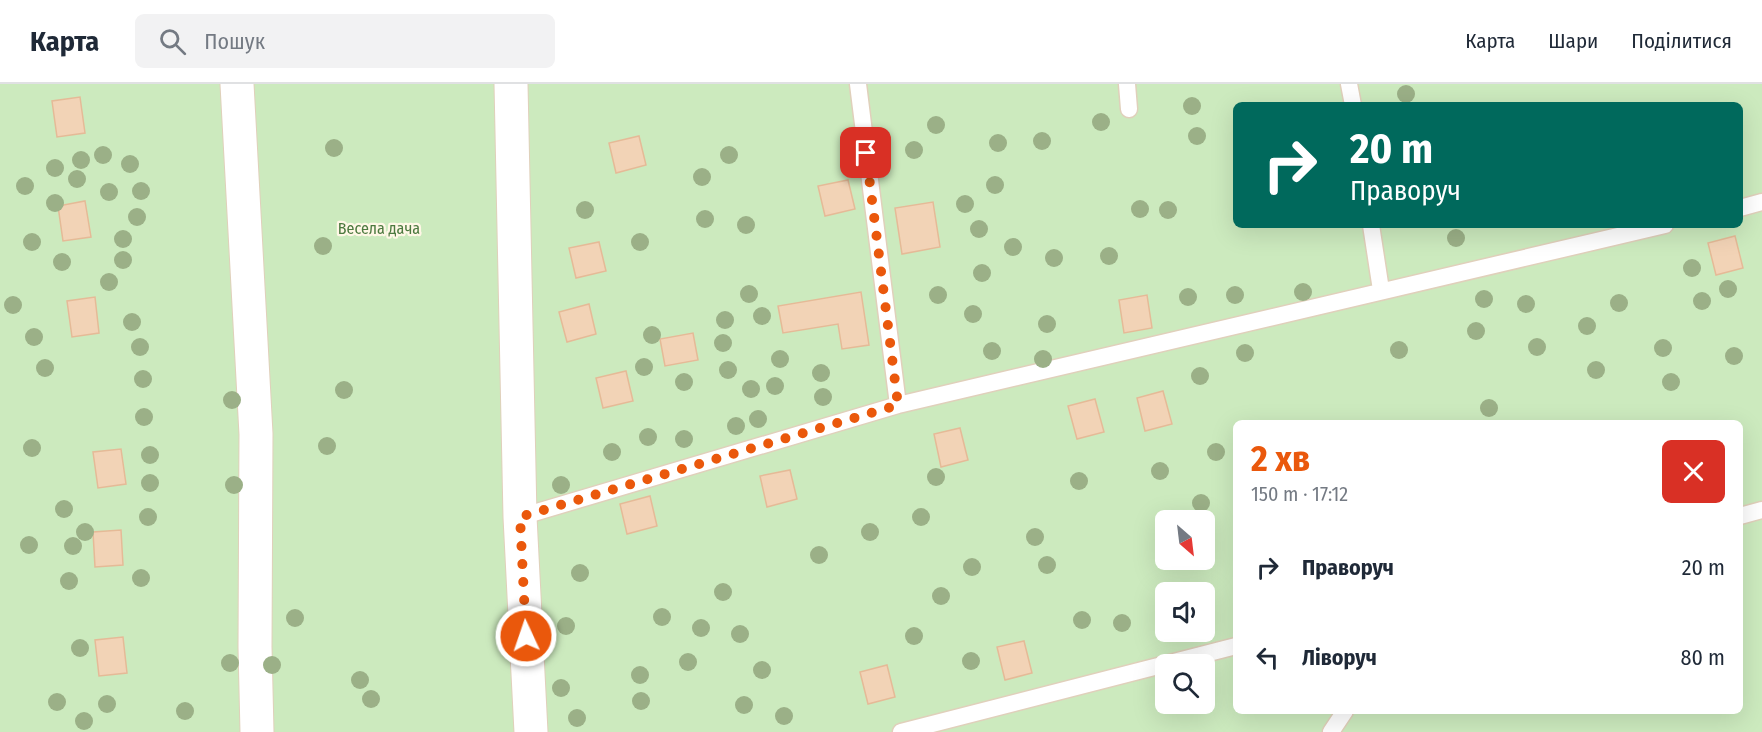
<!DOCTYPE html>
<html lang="uk">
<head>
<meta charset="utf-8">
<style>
	:root { --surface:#fff; --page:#f2f2f3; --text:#1f2937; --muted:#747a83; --line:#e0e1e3; --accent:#ea580c }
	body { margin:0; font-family:"Fira Sans Condensed",sans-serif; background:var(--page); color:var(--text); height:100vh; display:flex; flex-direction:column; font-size:22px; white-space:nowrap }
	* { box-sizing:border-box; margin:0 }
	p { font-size:20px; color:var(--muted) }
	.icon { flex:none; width:33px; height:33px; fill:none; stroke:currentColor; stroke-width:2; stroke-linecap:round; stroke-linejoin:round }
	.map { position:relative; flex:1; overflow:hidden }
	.panel { position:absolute; left:1233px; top:336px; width:510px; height:294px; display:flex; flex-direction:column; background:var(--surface); border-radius:9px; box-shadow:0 6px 24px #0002 }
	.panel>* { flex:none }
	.banner { position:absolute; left:1233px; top:18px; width:510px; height:126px; border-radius:9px; box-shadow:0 6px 24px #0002; background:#00695c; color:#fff; overflow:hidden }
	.needle { width:39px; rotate:152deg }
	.buttons { position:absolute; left:1155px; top:426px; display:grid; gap:12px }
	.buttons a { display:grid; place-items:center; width:60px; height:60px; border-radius:9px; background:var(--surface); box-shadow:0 6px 24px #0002; font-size:30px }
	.pin { position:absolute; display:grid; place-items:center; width:51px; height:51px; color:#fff; margin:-26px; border-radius:12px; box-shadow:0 3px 9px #0006 }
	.me { position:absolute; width:66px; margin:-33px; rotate:357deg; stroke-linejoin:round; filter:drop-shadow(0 0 4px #0008) }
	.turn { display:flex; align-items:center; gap:21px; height:126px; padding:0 18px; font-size:27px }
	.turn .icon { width:78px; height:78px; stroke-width:2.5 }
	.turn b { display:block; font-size:42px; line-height:51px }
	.round { display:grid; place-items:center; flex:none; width:63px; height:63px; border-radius:9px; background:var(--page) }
	.overview { display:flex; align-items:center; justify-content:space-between; height:102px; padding:0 18px }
	h1 { font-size:36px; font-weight:700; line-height:45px; color:var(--accent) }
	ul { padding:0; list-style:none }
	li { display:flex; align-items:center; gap:18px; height:90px; padding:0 18px }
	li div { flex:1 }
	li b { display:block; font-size:22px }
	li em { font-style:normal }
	header { display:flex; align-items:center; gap:36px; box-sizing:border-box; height:84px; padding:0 30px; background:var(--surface); border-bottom:2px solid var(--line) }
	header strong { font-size:28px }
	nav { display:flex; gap:33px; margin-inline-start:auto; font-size:21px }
	.search { width:420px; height:54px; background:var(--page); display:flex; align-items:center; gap:15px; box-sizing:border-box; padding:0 21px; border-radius:9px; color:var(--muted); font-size:22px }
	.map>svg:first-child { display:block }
</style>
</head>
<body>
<header>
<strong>Карта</strong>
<div class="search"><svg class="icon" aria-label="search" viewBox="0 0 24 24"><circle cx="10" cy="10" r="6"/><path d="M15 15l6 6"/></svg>Пошук</div>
<nav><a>Карта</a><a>Шари</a><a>Поділитися</a></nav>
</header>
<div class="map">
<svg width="1762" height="648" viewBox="0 0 1762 648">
	<rect width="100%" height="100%" fill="#fcf3df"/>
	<path fill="#cceabe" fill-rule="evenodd" d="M0 0H1762V648H0ZM1236 21H1740V141H1236ZM1236 339H1740V627H1236ZM1166 436H1204V476H1166ZM1166 508H1204V548H1166ZM1166 580H1204V620H1166Z"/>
	<path fill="#f2d3b6" stroke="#e5ba97" stroke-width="1.5" d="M80 13 85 49 57 53 52 17Z
		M639 52 646 81 616 89 609 59Z
		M848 96 855 125 825 132 818 102Z
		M85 117 91 153 63 157 58 122Z
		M933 118 940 163 902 170 895 124Z
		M1735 152 1743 184 1716 191 1708 159Z
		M599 158 606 187 576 194 569 164Z
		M861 208 869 261 842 265 838 240 783 249 778 222Z
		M1147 211 1152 244 1124 249 1119 216Z
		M95 213 99 249 72 253 67 217Z
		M589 220 596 250 567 258 559 228Z
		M693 249 698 276 665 282 660 255Z
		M626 287 633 317 603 324 596 294Z
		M1163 307 1172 340 1145 347 1137 314Z
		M1095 315 1104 348 1077 355 1068 322Z
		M960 344 968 376 941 383 934 350Z
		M121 365 126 400 98 404 93 368Z
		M790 386 797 415 767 423 760 392Z
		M650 412 657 442 627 450 620 420Z
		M121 446 123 481 95 483 93 448Z
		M123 553 127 589 99 592 95 556Z
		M1024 557 1032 589 1005 596 997 563Z
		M887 581 895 613 868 620 860 588Z"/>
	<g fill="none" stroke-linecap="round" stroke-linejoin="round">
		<g stroke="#e0d0bb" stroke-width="19">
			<path id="lane" d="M858 0 898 321
				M1127 0 1129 25
				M1349 0 1353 21
				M1740 124 1762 118
				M1371 141 1381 206
				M1740 432 1762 426
				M520 433 898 321 1665 141
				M901 648 1236 562
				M1331 648 1345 627"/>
		</g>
		<g stroke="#e0d0bb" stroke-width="35">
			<path id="street" d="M237 0 256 350 255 563 257 648
				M511 0 520 433 531 648"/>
		</g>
		<use href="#lane" stroke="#fff" stroke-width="16"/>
		<use href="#street" stroke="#fff" stroke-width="33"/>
	</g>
	<g fill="#9bb087">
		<circle cx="1406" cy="10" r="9"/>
		<circle cx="1192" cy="22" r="9"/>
		<circle cx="1101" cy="38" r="9"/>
		<circle cx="936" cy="41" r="9"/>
		<circle cx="1197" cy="52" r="9"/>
		<circle cx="1042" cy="57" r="9"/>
		<circle cx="998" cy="59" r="9"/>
		<circle cx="334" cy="64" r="9"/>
		<circle cx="914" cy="66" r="9"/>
		<circle cx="103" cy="71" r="9"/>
		<circle cx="729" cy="71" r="9"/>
		<circle cx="81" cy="76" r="9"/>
		<circle cx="130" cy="80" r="9"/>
		<circle cx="55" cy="84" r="9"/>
		<circle cx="702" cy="93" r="9"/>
		<circle cx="77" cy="95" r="9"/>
		<circle cx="995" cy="101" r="9"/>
		<circle cx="25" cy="102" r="9"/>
		<circle cx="141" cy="107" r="9"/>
		<circle cx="109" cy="108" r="9"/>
		<circle cx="55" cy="119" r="9"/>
		<circle cx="965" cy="120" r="9"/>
		<circle cx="1140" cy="125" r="9"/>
		<circle cx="585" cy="126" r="9"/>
		<circle cx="1168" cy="126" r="9"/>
		<circle cx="137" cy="133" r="9"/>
		<circle cx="705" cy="135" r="9"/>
		<circle cx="746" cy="141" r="9"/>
		<circle cx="979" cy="145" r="9"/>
		<circle cx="1456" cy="154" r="9"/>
		<circle cx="123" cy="155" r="9"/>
		<circle cx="32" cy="158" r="9"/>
		<circle cx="640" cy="158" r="9"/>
		<circle cx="323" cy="162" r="9"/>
		<circle cx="1013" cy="163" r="9"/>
		<circle cx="1109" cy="172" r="9"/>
		<circle cx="1054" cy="174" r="9"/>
		<circle cx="123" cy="176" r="9"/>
		<circle cx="62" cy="178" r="9"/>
		<circle cx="1692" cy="184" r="9"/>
		<circle cx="982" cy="189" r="9"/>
		<circle cx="109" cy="198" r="9"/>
		<circle cx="1728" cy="205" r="9"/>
		<circle cx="1303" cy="208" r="9"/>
		<circle cx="749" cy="210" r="9"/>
		<circle cx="938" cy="211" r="9"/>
		<circle cx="1235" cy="211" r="9"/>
		<circle cx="1188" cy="213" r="9"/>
		<circle cx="1484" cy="215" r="9"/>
		<circle cx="1702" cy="217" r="9"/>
		<circle cx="1619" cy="219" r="9"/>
		<circle cx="1526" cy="220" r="9"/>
		<circle cx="13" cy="221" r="9"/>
		<circle cx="973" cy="230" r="9"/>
		<circle cx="762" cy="232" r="9"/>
		<circle cx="725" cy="236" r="9"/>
		<circle cx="132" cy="238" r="9"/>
		<circle cx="1047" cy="240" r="9"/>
		<circle cx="1587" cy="242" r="9"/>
		<circle cx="1476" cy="247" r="9"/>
		<circle cx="652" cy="251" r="9"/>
		<circle cx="34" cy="253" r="9"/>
		<circle cx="723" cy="259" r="9"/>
		<circle cx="140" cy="263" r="9"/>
		<circle cx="1537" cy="263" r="9"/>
		<circle cx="1663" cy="264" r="9"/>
		<circle cx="1399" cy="266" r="9"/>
		<circle cx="992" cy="267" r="9"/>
		<circle cx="1245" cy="269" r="9"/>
		<circle cx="1734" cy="272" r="9"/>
		<circle cx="780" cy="275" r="9"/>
		<circle cx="1043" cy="275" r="9"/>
		<circle cx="644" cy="283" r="9"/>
		<circle cx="45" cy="284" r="9"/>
		<circle cx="728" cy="286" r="9"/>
		<circle cx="1596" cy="286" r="9"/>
		<circle cx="821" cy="289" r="9"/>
		<circle cx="1200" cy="292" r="9"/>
		<circle cx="143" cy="295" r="9"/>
		<circle cx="684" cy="298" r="9"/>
		<circle cx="1671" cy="298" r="9"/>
		<circle cx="775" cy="302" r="9"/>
		<circle cx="751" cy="305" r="9"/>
		<circle cx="344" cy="306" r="9"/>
		<circle cx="823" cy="313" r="9"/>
		<circle cx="232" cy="316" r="9"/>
		<circle cx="1489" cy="324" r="9"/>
		<circle cx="144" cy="333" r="9"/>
		<circle cx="758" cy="335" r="9"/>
		<circle cx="736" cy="342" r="9"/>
		<circle cx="648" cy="353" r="9"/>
		<circle cx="684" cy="355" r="9"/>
		<circle cx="327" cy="362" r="9"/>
		<circle cx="32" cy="364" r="9"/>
		<circle cx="612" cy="368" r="9"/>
		<circle cx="1216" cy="368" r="9"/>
		<circle cx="150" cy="371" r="9"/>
		<circle cx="1160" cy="387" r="9"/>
		<circle cx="936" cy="393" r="9"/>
		<circle cx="1079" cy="397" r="9"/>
		<circle cx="150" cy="399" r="9"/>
		<circle cx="234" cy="401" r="9"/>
		<circle cx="561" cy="401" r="9"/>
		<circle cx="1201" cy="419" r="9"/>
		<circle cx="64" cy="425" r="9"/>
		<circle cx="148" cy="433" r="9"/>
		<circle cx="921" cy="433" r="9"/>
		<circle cx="85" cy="448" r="9"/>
		<circle cx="870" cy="448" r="9"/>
		<circle cx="1035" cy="453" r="9"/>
		<circle cx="29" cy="461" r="9"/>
		<circle cx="73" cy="462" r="9"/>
		<circle cx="819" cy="471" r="9"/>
		<circle cx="1047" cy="481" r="9"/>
		<circle cx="972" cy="483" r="9"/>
		<circle cx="580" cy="489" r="9"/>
		<circle cx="141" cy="494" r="9"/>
		<circle cx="69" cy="497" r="9"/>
		<circle cx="723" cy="508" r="9"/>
		<circle cx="941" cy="512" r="9"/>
		<circle cx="662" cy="533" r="9"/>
		<circle cx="295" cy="534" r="9"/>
		<circle cx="1082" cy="536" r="9"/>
		<circle cx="1122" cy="539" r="9"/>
		<circle cx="566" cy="542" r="9"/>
		<circle cx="701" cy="544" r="9"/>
		<circle cx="740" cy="550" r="9"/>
		<circle cx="914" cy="552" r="9"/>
		<circle cx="80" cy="564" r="9"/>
		<circle cx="971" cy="577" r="9"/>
		<circle cx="688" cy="578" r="9"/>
		<circle cx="230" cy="579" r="9"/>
		<circle cx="272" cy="581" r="9"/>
		<circle cx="762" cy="586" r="9"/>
		<circle cx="640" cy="591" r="9"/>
		<circle cx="360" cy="596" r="9"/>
		<circle cx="561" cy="604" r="9"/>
		<circle cx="371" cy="615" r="9"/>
		<circle cx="641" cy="617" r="9"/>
		<circle cx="57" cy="618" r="9"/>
		<circle cx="107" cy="620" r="9"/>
		<circle cx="744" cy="621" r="9"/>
		<circle cx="185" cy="627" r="9"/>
		<circle cx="784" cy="632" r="9"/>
		<circle cx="577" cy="634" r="9"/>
		<circle cx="84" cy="637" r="9"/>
	</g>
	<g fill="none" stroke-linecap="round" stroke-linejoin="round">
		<path stroke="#ea580c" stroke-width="10" stroke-dasharray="0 18" d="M526 552 520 433 898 321 866 69"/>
	</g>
	<g text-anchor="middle" stroke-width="4.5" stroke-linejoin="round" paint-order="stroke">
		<g font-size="16" fill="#4c793f" stroke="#fff7e6">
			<text x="379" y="150">Весела дача</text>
		</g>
	</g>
</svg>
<div class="buttons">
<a><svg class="needle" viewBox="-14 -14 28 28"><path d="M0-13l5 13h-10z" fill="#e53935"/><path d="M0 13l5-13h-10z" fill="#747a83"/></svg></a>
<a><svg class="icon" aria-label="sound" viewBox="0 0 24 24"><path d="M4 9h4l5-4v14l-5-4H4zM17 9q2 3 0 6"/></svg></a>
<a><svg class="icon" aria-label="search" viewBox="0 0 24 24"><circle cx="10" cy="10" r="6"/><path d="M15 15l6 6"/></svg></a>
</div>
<div class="pin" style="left:866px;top:69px;background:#d93025"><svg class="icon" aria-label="arrive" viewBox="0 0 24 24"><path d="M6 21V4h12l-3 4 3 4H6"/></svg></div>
<svg class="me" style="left:526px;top:552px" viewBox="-20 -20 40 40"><circle r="17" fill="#ea580c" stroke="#fff" stroke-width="3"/><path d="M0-11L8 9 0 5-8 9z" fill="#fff"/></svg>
<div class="banner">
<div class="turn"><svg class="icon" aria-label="right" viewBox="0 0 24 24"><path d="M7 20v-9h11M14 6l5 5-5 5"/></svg><div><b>20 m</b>Праворуч</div></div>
</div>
<section class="panel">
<div class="overview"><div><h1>2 хв</h1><p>150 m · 17:12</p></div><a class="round" style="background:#d93025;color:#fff"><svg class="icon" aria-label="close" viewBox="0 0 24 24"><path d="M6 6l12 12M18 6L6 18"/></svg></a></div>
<ul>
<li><svg class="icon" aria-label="right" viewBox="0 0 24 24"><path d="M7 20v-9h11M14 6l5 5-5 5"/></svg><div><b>Праворуч</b></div><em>20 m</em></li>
<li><svg class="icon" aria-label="left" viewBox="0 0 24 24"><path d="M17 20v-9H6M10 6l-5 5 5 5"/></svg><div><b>Ліворуч</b></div><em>80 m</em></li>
</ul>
</section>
</div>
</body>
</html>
